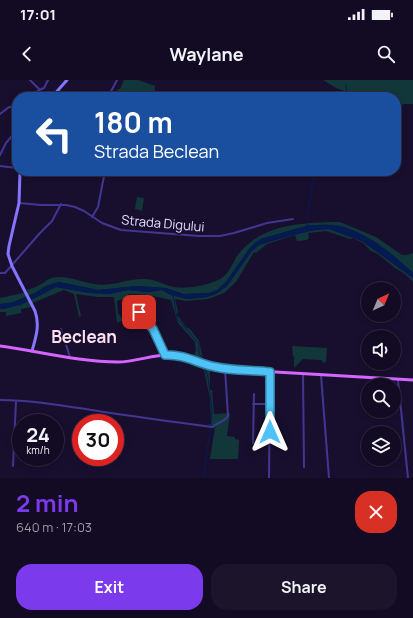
<!DOCTYPE html>
<html lang="en">
<head>
<meta charset="utf-8">
<style>
	:root { --surface:#120b23; --page:#1b142b; --text:#f1f3f6; --muted:#9c9ba6; --line:#312b41; --accent:#7c3aed }
	body { margin:0; font-family:Manrope,sans-serif; background:var(--page); color:var(--text); height:100vh; display:flex; flex-direction:column; font-size:15px; white-space:nowrap }
	* { box-sizing:border-box; margin:0 }
	p { font-size:13px; color:var(--muted) }
	.icon { flex:none; width:22px; height:22px; fill:none; stroke:currentColor; stroke-width:2; stroke-linecap:round; stroke-linejoin:round }
	.map { position:relative; height:398px; overflow:hidden }
	.sheet { display:flex; flex-direction:column; background:var(--surface); flex:1 }
	.sheet>* { flex:none }
	.guide { position:absolute; left:12px; top:12px; width:389px; height:84px; border-radius:16px; box-shadow:0 2px 6px #0003,0 0 0 1px var(--line); background:#1a4fa0; color:#fff; overflow:hidden }
	.needle { width:26px; rotate:44deg }
	.fabs { position:absolute; left:361px; top:202px; display:grid; gap:8px }
	.fabs a { display:grid; place-items:center; width:40px; height:40px; border-radius:50%; background:var(--surface); box-shadow:0 2px 6px #0003,0 0 0 1px var(--line); font-size:20px }
	.speed { position:absolute; left:12px; top:334px; display:flex; gap:8px; font-size:20px; font-weight:700; text-align:center }
	.speed>* { display:grid; place-content:center; width:52px; height:52px; border-radius:50%; background:var(--surface); box-shadow:0 2px 6px #0003,0 0 0 1px var(--line); line-height:1 }
	.speed small { font-size:10px; font-weight:400 }
	.speed .limit { border:6px solid #d22; background:#fff; color:#111 }
	.pin { position:absolute; display:grid; place-items:center; width:34px; height:34px; color:#fff; margin:-17px; border-radius:8px; box-shadow:0 2px 6px #0006 }
	.me { position:absolute; width:44px; margin:-22px; rotate:0deg; stroke-linejoin:round; filter:drop-shadow(0 0 3px #0008) }
	.turn { display:flex; align-items:center; gap:14px; height:84px; padding:0 16px; font-size:18px }
	.turn .icon { width:52px; height:52px; stroke-width:2.5 }
	.turn b { display:block; font-size:28px; line-height:34px }
	.round { display:grid; place-items:center; flex:none; width:42px; height:42px; border-radius:16px; background:var(--page) }
	.summary { display:flex; align-items:center; justify-content:space-between; height:68px; padding:0 16px }
	h1 { font-size:24px; font-weight:700; line-height:30px; color:var(--accent) }
	.action { display:flex; gap:8px; margin-top:auto; padding:8px 16px }
	.action a { flex:1; height:46px; border-radius:16px; background:var(--accent); color:#fff; font-size:16px; font-weight:700; line-height:46px; text-align:center }
	.action a+a { background:var(--page); color:var(--text) }
	.status { display:flex; justify-content:space-between; align-items:center; height:28px; padding:0 20px; background:var(--surface); direction:ltr }
	.status svg { height:11px; fill:currentColor }
	header { display:flex; justify-content:space-between; align-items:center; height:52px; padding:0 16px; background:var(--surface); font-size:18px; font-weight:700 }
	.map>svg:first-child { display:block }
</style>
</head>
<body>
<div class="status"><b>17:01</b><svg viewBox="0 0 49 12"><path d="M0 12V9h3v3zM5 12V6h3v6zM10 12V3h3v9zM15 12V0h3v12zM26 1h20v11H26zM47 4h2v5h-2z"/></svg></div>
<header><svg class="icon" aria-label="back" viewBox="0 0 24 24"><path d="M15 5l-7 7 7 7"/></svg>Waylane<svg class="icon" aria-label="search" viewBox="0 0 24 24"><circle cx="10" cy="10" r="6"/><path d="M15 15l6 6"/></svg></header>
<div class="map">
<svg width="413" height="398" viewBox="0 0 413 398">
	<rect width="100%" height="100%" fill="#180f2f"/>
	<path fill="#12373a" d="M124 0H138L155 6 154 17H115L118 9H120Z
		M323 0H413V24H404L396 27V17H360L336 8Z
		M137 117 144 118 142 131 135 129Z
		M331 142H340L376 157 402 175H407L413 173V193C385 167 350 138 308 146 292 149 276 155 261 159L255 163 249 169 226 202 217 210 209 213 183 214 166 208 137 206 98 210 59 202 46 206 35 213 16 221 10 223 0 224V218L28 212 27 210C32 208 37 207 41 204 44 203 46 200 49 199 62 193 81 202 94 204 113 207 125 199 142 199 154 198 163 205 174 207 186 209 202 206 213 202 233 196 230 181 243 169 266 145 300 143 331 142Z
		M329 149 362 161 413 198V202L405 194 395 188 378 174 371 171 363 163 353 158 350 159 326 151 308 153 309 158 307 160 297 161 295 155 267 164 256 173 254 172 236 202 224 213 208 219 186 221 175 219 178 232 177 235 186 247 190 249 199 261 204 283 210 284V310H212L214 334 230 333 227 356 235 357V359L239 360 238 379H210L215 347 207 344H211L210 319 204 290 191 285 196 270 195 262 178 243 171 220 148 215 128 214 135 224 133 225 126 218 117 221 118 234 120 235 123 240 117 243 114 217H98L76 214 81 236 79 237 74 214 64 210 30 224 31 227 21 229V233L6 236V232H0V229H5L37 217 56 207 90 213 109 214 128 210 148 212 162 210 171 215 187 219 207 217 216 214 227 206 251 172 259 165 306 151Z
		M292 266 327 268 326 281 324 283 321 280 303 279 294 288V276H293Z"/>
	<path fill="#061a52" d="M310 145C320 145 331 144 341 146 368 153 393 174 413 193V198L362 161 329 149 315 150 270 161 259 165 251 172 227 206 215 214 207 217 187 219 171 215 162 210 148 212 128 210 109 214 90 213 56 207 21 225 0 229V224C12 223 25 219 36 213 44 208 50 203 59 202L98 210 137 206 166 208 183 214 209 213 217 210 226 202 249 169 255 163 261 159Z"/>
	<g fill="none" stroke-linecap="round" stroke-linejoin="round">
		<path stroke="#061a52" stroke-width="1" d="M346 4 347 17
			M46 17 63 0
			M0 78 17 56
			M308 137 311 111 316 91
			M307 147 308 140
			M173 214 177 238 199 264V273L204 282
			M204 398 207 370 210 354 212 330 208 297 205 288"/>
		<path stroke="#433692" stroke-width="2" d="M30 0 40 10
			M39 10 40 17
			M30 17 39 10 44 8 48 0
			M108 17 117 0
			M0 34 9 27H17
			M0 75 6 63 17 50
			M0 86 17 88
			M19 123 41 125H66L75 127 84 131 102 143 121 150 199 156H220L234 153 267 143 293 139
			M92 137 98 127 105 91
			M0 193H5L40 153 52 141 61 124
			M135 226 153 249 165 275
			M61 249 70 277
			M303 294 304 387
			M321 295 329 398
			M398 300 408 398
			M0 320C33 320 65 326 98 331 136 337 175 342 213 347 216 342 224 343 228 336L225 289
			M253 324H270
			M253 363 254 314
			M13 386 16 321
			M269 398 270 292"/>
		<path stroke="#8675ff" stroke-width="3" d="M52 17 67 0
			M20 91 19 123 9 166 8 174 12 186 35 231C40 245 36 257 32 271"/>
		<path stroke="#d565ff" stroke-width="3" d="M0 266C38 271 79 282 118 282 137 282 156 273 175 275 192 276 207 287 225 289L413 300"/>
	</g>
	<g fill="none" stroke-linecap="round" stroke-linejoin="round">
		<g stroke="#337fa1" stroke-width="10">
			<path id="route" d="M139 232 153 249 165 275C184 274 199 284 216 287 234 291 252 290 270 292V352"/>
		</g>
		<use href="#route" stroke="#4fc3f7" stroke-width="7"/>
	</g>
	<g text-anchor="middle" stroke-width="4" stroke-linejoin="round" paint-order="stroke">
		<g font-size="13" fill="#e5deff" stroke="#180f2f">
			<text transform="translate(163 143) rotate(5)" y="5">Strada Digului</text>
		</g>
		<g font-size="17" font-weight="bold" fill="#ffe0f0" stroke="#180f2f">
			<text x="84" y="263">Beclean</text>
		</g>
	</g>
</svg>
<div class="fabs">
<a><svg class="needle" viewBox="-14 -14 28 28"><path d="M0-13l5 13h-10z" fill="#e53935"/><path d="M0 13l5-13h-10z" fill="#9c9ba6"/></svg></a>
<a><svg class="icon" aria-label="sound" viewBox="0 0 24 24"><path d="M4 9h4l5-4v14l-5-4H4zM17 9q2 3 0 6"/></svg></a>
<a><svg class="icon" aria-label="search" viewBox="0 0 24 24"><circle cx="10" cy="10" r="6"/><path d="M15 15l6 6"/></svg></a>
<a><svg class="icon" aria-label="layers" viewBox="0 0 24 24"><path d="M12 4l9 5-9 5-9-5zM3 14l9 5 9-5"/></svg></a>
</div>
<div class="speed"><div>24<small>km/h</small></div><div class="limit">30</div></div>
<div class="pin" style="left:139px;top:232px;background:#d93025"><svg class="icon" aria-label="arrive" viewBox="0 0 24 24"><path d="M6 21V4h12l-3 4 3 4H6"/></svg></div>
<svg class="me" style="left:270px;top:352px" viewBox="-20 -20 40 40"><path d="M0-17L14 15 0 8-14 15z" fill="#4fc3f7" stroke="#fff" stroke-width="4"/></svg>
<div class="guide">
<div class="turn"><svg class="icon" aria-label="left" viewBox="0 0 24 24"><path d="M17 20v-9H6M10 6l-5 5 5 5"/></svg><div><b>180 m</b>Strada Beclean</div></div>
</div>
</div>
<section class="sheet">
<div class="summary"><div><h1>2 min</h1><p>640 m · 17:03</p></div><a class="round" style="background:#d93025;color:#fff"><svg class="icon" aria-label="close" viewBox="0 0 24 24"><path d="M6 6l12 12M18 6L6 18"/></svg></a></div>
<div class="action"><a>Exit</a><a>Share</a></div>
</section>
</body>
</html>
